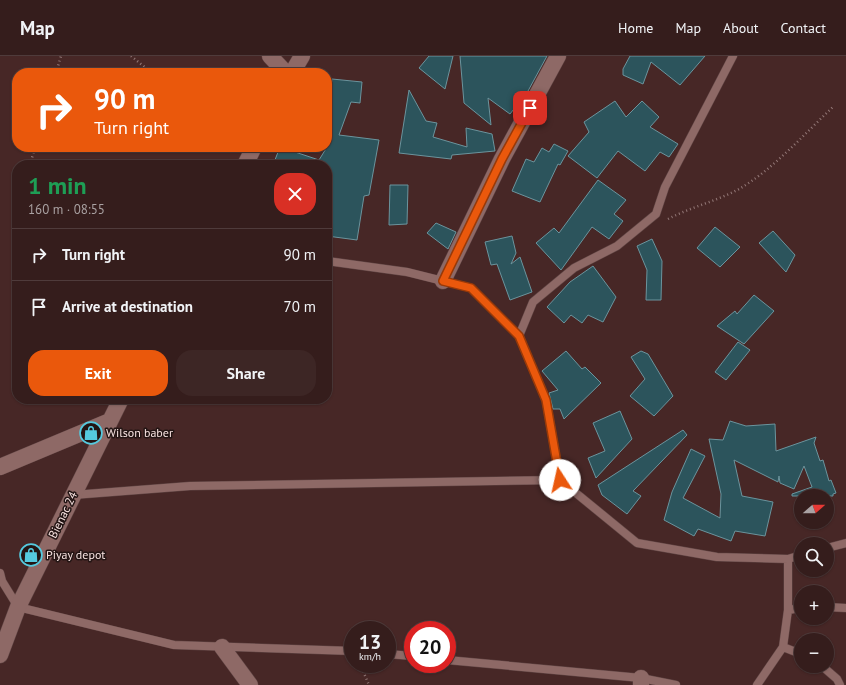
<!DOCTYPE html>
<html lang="en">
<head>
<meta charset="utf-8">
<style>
	:root { --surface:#351d1c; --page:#3d2625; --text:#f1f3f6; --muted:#aaa2a3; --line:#4f3b3b; --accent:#ea580c }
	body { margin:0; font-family:"PT Sans",sans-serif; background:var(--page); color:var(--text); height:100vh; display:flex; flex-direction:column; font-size:15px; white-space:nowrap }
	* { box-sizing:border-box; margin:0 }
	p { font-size:13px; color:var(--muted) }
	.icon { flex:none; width:22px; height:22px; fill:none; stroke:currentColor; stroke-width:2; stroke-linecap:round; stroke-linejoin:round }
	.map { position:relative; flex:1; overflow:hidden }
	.details { position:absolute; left:12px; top:104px; width:320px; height:244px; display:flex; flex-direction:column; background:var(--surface); border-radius:16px; box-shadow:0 1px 3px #0004,0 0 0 1px var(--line) }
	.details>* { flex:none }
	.top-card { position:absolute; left:12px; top:12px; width:320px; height:84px; border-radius:16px; box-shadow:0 1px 3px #0004,0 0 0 1px var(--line); background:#ea580c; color:#fff; overflow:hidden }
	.needle { width:26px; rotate:70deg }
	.tools { position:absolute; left:794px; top:433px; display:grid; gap:8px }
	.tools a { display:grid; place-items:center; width:40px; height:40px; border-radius:50%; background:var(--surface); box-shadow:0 1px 3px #0004,0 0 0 1px var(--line); font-size:20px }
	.speed { position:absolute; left:344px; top:565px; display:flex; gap:8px; font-size:20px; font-weight:700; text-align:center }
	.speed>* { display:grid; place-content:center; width:52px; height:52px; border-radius:50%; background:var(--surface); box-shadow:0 1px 3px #0004,0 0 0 1px var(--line); line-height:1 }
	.speed small { font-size:10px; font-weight:400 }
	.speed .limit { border:6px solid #d22; background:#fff; color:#111 }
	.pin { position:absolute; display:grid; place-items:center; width:34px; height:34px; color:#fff; margin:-17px; border-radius:8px; box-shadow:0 2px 6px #0006 }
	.me { position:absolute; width:44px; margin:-22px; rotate:350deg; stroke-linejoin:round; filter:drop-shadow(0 0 3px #0008) }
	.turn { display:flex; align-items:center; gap:14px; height:84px; padding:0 16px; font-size:18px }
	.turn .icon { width:52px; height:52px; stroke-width:2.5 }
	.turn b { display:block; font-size:28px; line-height:34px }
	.round { display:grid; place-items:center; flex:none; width:42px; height:42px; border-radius:16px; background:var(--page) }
	.summary { display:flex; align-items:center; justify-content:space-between; height:68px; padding:0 16px }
	h1 { font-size:24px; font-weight:700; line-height:30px; color:#1e9e55 }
	.button { display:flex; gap:8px; margin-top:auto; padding:8px 16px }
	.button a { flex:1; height:46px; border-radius:16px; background:var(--accent); color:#fff; font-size:16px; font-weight:700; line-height:46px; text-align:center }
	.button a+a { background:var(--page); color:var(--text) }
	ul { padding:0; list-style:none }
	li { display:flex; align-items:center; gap:12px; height:52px; padding:0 16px; border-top:1px solid var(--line) }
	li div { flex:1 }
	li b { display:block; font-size:15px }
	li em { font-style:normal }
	header { display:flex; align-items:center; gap:24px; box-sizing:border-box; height:56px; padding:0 20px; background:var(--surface); border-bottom:1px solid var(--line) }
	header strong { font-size:19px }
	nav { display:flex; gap:22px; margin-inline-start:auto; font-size:14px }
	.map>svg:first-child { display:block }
</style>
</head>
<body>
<header>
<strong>Map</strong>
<nav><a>Home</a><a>Map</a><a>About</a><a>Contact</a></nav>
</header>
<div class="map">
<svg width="846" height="629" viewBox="0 0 846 629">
	<rect width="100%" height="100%" fill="#472726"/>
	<path fill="#2c545c" stroke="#6b949d" d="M429 0H453L445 33 419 12Z
		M460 0H547L528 35 510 58 488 42 491 69 464 47Z
		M630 0H705L680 29 651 6 643 28 623 19V13Z
		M332 23 362 26 360 47 351 46 339 79 379 84 369 139 364 140 357 184 327 180V109H273L280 91 319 104 327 91V26H332Z
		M409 34 426 65 437 67 433 81 467 91 466 72 492 78 495 95 452 99 451 103 399 97Z
		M615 45 626 61 642 45 659 61 650 71 678 88 669 101 660 96 645 115 618 95 597 122 568 100 589 76 584 66Z
		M554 88 568 95 560 109 558 108 540 146 512 135 526 103 534 106 542 92 549 96Z
		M598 124 626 144 614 158 623 165 609 183 592 171 561 214 536 187 554 172 559 177Z
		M390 129H408L407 168 389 169Z
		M436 167 456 176 448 193 427 177Z
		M715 171 740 191 720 211 697 192Z
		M773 175 795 199 786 216 759 187Z
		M512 180 516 197 511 208 520 201 532 236 510 244 497 208 491 209 485 186Z
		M652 183 662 205 661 244H646L647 214 637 190Z
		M593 210 616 241 603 266 588 259 582 267 571 259 564 267 547 251 570 226Z
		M754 239 774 255 744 288 717 270 735 255 737 258Z
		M738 286 750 294 726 324 715 316Z
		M566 295 582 313 585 311 601 327 564 363 560 353H553L549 337 558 334 542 315Z
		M641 295 648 298 673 340 654 360 630 340 645 323 631 301Z
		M620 355 632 383 596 422 588 402 605 395 593 367Z
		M730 365 746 370 775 368 776 395 816 381 814 387 820 405 823 404 829 425 831 424 836 437 833 438V440H792V438L812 431 804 410 794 433 780 427 779 420 778 426 734 404 742 440 773 446 765 480 735 475 731 485 698 473 694 480 664 464 672 436 691 393 705 400 683 442 720 462 721 438 709 383 723 384Z
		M683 374 687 379 633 435 641 440 627 458 602 439 598 429Z"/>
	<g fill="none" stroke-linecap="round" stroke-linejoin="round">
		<g stroke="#614645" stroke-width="9">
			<path id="service" d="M327 205 407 216 471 232 519 280 533 246 574 212 617 190 656 158 665 131 733 0
				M519 280 546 344 560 424 637 487 717 501 788 503 801 499
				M73 439 190 430 560 424
				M827 492 846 487
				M0 517 2 525 18 551 174 589 353 595
				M827 551 846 552
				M788 554 801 552
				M783 591 801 598
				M387 598 413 600
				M447 604 641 622 676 629
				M822 610 837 623 840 629
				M757 629 783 591 788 554V503"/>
		</g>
		<g stroke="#614645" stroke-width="17">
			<path id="minor" d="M270 0 286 17
				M292 17 302 0
				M245 109 254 91
				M443 225 502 103 558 0
				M0 411 110 365
				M222 591 250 629
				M0 599 18 551 121 343
				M641 622V629"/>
		</g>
		<path stroke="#937877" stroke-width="2.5" stroke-dasharray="1 3" stroke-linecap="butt" d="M131 0 152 17
			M56 17 61 0
			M30 109 35 91
			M668 163C691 151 717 145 739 133 774 113 805 77 834 50
			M360 608 369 629"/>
		<use href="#service" stroke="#8e6966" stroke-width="8"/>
		<use href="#minor" stroke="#8e6966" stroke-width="16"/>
	</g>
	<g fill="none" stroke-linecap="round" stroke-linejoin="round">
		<g stroke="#983908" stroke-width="10">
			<path id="route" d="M530 52 502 103 443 225 471 232 519 280 546 344 560 424"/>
		</g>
		<use href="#route" stroke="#ea580c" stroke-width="7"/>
	</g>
	<defs>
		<g id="shop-ring" transform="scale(1.15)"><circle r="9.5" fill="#231514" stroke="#55cadf" stroke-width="1.5"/><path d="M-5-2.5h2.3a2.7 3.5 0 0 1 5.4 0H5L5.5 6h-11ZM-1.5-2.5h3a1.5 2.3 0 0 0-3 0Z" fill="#55cadf"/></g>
	</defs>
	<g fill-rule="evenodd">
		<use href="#shop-ring" x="91" y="377"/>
		<use href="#shop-ring" x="31" y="499"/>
	</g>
	<g text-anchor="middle" stroke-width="3" stroke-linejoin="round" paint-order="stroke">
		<g font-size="12" fill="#f8e3e1" stroke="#231514" text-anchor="start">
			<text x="106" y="381">Wilson baber</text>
			<text x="46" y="503">Piyay depot</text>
		</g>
		<g font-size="12" fill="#f8e3e1" stroke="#231514">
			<text transform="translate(63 459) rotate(-64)" y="4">Bienac 24</text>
		</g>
	</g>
</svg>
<div class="tools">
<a><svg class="needle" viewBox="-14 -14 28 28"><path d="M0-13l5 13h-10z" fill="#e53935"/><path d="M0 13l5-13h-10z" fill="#aaa2a3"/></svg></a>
<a><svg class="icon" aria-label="search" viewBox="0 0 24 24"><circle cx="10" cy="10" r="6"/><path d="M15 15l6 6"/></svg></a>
<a>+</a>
<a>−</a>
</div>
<div class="speed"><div>13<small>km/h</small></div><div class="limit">20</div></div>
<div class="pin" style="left:530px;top:52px;background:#d93025"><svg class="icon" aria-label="arrive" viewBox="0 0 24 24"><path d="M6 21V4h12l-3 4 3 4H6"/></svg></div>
<svg class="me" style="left:560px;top:424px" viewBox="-20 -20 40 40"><circle r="19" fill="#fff"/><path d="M0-13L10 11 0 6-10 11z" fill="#ea580c"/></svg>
<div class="top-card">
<div class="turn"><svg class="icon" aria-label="right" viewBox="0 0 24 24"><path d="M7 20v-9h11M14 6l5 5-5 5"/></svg><div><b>90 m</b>Turn right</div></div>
</div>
<section class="details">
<div class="summary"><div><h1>1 min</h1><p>160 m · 08:55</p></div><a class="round" style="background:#d93025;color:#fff"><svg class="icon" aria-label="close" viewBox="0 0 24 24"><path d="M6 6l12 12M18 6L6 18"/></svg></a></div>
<ul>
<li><svg class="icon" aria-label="right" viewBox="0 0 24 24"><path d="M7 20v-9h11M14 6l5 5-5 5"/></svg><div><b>Turn right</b></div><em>90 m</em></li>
<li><svg class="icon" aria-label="arrive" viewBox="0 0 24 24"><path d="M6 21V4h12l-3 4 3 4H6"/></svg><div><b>Arrive at destination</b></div><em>70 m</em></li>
</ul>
<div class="button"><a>Exit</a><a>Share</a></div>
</section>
</div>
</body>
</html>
